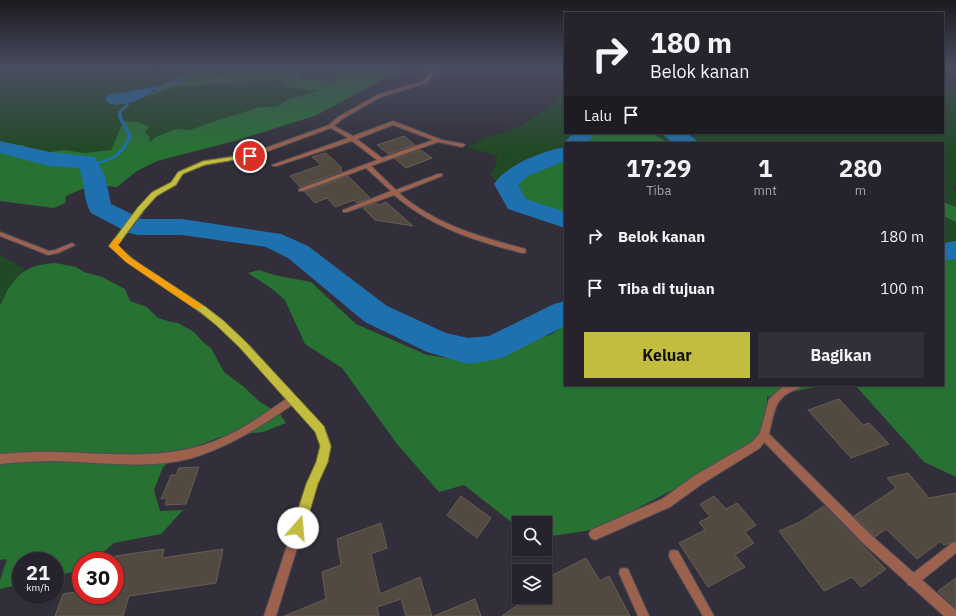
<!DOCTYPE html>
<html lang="id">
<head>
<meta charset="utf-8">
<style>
	:root { --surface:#26232c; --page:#322f38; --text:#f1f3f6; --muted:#a4a4a9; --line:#424048; --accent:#c2bd3f }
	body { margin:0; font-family:"IBM Plex Sans",sans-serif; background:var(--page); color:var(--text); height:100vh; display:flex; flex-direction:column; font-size:15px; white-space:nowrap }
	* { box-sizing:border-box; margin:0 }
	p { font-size:13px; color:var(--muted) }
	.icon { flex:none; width:22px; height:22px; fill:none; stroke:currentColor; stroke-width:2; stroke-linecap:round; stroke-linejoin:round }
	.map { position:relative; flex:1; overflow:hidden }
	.drawer { position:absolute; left:564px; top:142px; width:380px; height:244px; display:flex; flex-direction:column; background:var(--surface); border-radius:0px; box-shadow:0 1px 3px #0004,0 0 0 1px var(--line) }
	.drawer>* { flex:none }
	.top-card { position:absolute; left:564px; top:12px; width:380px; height:122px; border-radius:0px; box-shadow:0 1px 3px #0004,0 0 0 1px var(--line); background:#26232c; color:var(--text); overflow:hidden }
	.tools { position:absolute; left:512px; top:516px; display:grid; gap:8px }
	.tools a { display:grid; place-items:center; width:40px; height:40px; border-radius:0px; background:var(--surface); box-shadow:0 1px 3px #0004,0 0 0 1px var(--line); font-size:20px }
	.speed { position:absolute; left:12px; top:552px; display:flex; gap:8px; font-size:20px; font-weight:700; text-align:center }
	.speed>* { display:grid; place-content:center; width:52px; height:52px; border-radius:50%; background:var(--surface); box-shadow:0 1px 3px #0004,0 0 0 1px var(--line); line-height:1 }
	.speed small { font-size:10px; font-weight:400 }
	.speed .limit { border:6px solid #d22; background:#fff; color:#111 }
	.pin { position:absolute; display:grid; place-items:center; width:34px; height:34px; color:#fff; margin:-17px; border:2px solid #fff; border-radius:50%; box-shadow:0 1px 4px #0007 }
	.me { position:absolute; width:44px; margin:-22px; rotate:18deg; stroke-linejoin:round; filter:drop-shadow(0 0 3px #0008) }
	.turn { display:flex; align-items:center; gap:14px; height:84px; padding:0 20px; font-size:18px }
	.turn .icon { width:52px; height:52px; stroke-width:2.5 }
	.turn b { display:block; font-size:28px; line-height:34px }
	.then { display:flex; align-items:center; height:38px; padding:0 20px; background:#0003; gap:8px; font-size:15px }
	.eta { display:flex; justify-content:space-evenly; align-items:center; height:68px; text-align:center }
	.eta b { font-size:24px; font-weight:700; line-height:28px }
	.cta { display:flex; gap:8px; margin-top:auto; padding:8px 20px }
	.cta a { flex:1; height:46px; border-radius:0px; background:var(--accent); color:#111; font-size:16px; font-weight:700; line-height:46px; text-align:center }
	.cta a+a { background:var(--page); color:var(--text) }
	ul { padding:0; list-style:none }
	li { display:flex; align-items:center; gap:12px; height:52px; padding:0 20px }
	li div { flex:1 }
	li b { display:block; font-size:15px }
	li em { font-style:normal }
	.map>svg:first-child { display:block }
</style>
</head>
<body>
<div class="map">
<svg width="956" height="616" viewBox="0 0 956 616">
	<rect width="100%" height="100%" fill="#322f3a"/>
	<path fill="#214925" d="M0 67H155L148 69 156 79 164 75 159 67H204C172 80 144 90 110 94L128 104 146 94 150 96 174 87 281 80 291 88 318 89 305 95 288 99 277 107H260L215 121 190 130 175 129 156 137 149 142 145 133 149 128H119L116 141 111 150 85 153 64 150 50 152 41 150H29L23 145H12L0 141Z
		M220 67 247 68 254 67H350L335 81 246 73 211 75 221 69Z
		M956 87V186L951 187 956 193V207L943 202V143H669L651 133H943V89Z
		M565 92V133H598L590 137 585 143H565V158L519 178 514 187 496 181 490 174 496 165 497 156 467 147 487 137 518 128 552 105Z
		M943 216 956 222V243L943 244Z
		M0 255 25 269 9 289 0 305Z"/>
	<path fill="#277232" d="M204 67H220L221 69 212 75 292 68 299 70V79L334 81V78L339 72 350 67H403L391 75 317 115 238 140 157 161 137 171 117 187 105 186V179L66 196 65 203 54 208 0 201V141L12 145H23L29 150H41L50 152 64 150 85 153 111 150C116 141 118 130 124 121L138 122 149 127 145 133 150 137 149 142 156 137 175 129 190 130 215 121 260 107H277L288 99 305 95 317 90 291 88 280 80 174 87 150 96 146 94 155 91 159 85Z
		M598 133H651L669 143H585L590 137Z
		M565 158V215L544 209 521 200 514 187 519 178Z
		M943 202 956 207V222L943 216Z
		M956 243V477L924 462 855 385H943V244Z
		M55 263 76 267 84 272 102 277 125 289 130 301 147 307 158 318 171 322 178 323 194 332 204 343 211 348 224 372 244 387 260 402 280 414 286 423 263 432 221 437 183 451 163 467 154 490 160 511 183 510 161 534 114 543 93 561H81V570L55 576V561H21V584L0 589V580L7 559 0 560V305C4 300 5 293 9 288 22 269 32 265 55 263Z
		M259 270 274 275 311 282 356 324 427 355 476 362 552 334 565 325V385H825L767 397 768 425 747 451 598 529 545 537V523H519V528L464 485 439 492 397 444 342 368 305 344 285 300 271 288 248 273Z"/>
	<path fill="#1e71ae" d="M159 85C150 97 123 109 108 103L105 97 110 94 126 92Z"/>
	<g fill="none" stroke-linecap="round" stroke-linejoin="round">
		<path fill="#1e71ae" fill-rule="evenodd" d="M198 67H200L181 82 157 90 155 89 179 80Z
			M127 103 130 104 122 112V117L132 136C121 160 114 159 90 167H88V165C110 158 118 159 128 136L118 117V112Z"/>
		<path fill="#1e71ae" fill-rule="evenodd" d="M573 133H596L587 143H565V145L564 143Z
			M662 133C676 133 690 130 698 143 685 143 671 146 662 133Z
			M0 141 49 152 95 157 105 176 111 204 142 219H182L281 234 308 246 387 306 446 333 468 338 489 336 554 304 565 301V326L504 357 493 360 468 364 427 352 365 322 288 258 266 247 182 235H138L129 233 91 213C83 200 85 182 79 168L49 166 0 153Z
			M565 147V161L528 176 518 185 526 199 565 212V228L508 209 494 184C508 164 541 152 565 147Z
			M956 241V259L943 261V243Z"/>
	</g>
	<path fill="#524a41" stroke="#665e54" d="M404 136 415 145 388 154 377 145Z
		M421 150 432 158 406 168 395 159Z
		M326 153 342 168 340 169 342 171 300 187 290 176 321 165 312 157Z
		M348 176 370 198 357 203 354 200 335 207 327 198 315 203 305 192Z
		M386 202 413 226 375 220 363 208 376 203 379 205Z
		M839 399 863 425 869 423 889 444 851 458 808 410Z
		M199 467 186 504 165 505 167 498 161 499 171 475H176L179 468Z
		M908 473 929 498 956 493V541L944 545 941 541 917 559 886 529 875 537 854 516 896 488 887 478Z
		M461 496 491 518 477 538 447 515Z
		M714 496 726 509 737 503 756 525 745 532 754 543 735 555 745 567 708 587 679 543 705 530 699 522 710 517 700 504Z
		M824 506 886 569 861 587 852 577 824 591 779 531 800 522Z
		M381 523 387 548 371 554 380 594 420 577 432 616H406L401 599 377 607 379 616H284L326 599 322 572 341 565 337 539Z
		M164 549 162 558 223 549 216 583 129 596 123 616H55L63 594 81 591V595H115V556Z
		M586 558 600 581 609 576 630 616H502L519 604 515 597H545V579Z
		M956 578V608L938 591Z
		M475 599 481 616H434Z"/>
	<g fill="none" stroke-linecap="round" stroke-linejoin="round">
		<g stroke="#4f4c57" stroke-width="2">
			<path id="service" d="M0 232 49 251 55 250 72 243 75 245 58 253 48 255 0 236Z
				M956 542V553L916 585 912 586 908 585 907 581 908 577 952 543Z
				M674 550 678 551 714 616H703L670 559 669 555 670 551Z
				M624 568 628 569 649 616H638L619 573 620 569Z"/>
		</g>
		<g stroke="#4f4c57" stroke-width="2">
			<path id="minor" d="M434 67H438L427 83 381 97 342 119 334 126 353 136 393 121 442 140 464 144 465 145 462 147 438 142 371 166 396 190 438 174H442V176L399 193C436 225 478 236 525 249L526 251 525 253H522C475 241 431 227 394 195L347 212H343V210L391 191 366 168 303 191H299V189L377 160 352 141 277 166H273L272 165 348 138 331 128 252 157 204 165 182 174 176 185 156 195 117 246 141 265 196 301 222 320 249 345 325 429 331 447 327 462 317 484 276 616H264L307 484 317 462 321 447 316 431 292 405C260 427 229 447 192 458 148 470 100 462 55 461 36 461 18 462 0 464V454C18 453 36 451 55 452 109 453 163 461 215 441 241 431 264 414 286 399L243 350 216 324 190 305 136 268 109 246 152 193 172 183 178 172 203 161 249 154 329 125 338 117 377 95 423 81ZM393 125 433 140 382 158 357 139Z
				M785 385H802L800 388C774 396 775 410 769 434L872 536 956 610V616H944L864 544 764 442 760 448 702 484 670 507 595 540 591 538 589 534 591 530 662 499 694 476 752 442 760 433 769 399Z"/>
		</g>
		<use href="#service" fill="#9c624d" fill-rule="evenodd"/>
		<use href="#minor" fill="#9c624d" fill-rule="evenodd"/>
	</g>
	<linearGradient id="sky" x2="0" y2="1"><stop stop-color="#1c1a20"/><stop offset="0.44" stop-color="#494d60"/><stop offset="1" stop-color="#494d60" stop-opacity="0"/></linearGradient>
	<rect width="956" height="153" fill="url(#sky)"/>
	<path fill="#c2bd3f" stroke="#7e7b29" d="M250 154 252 155V157L205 165 183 174 176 185 157 196 144 210 118 245 131 258 206 307 224 321 246 342 324 426 331 446 328 462 318 484 305 528 303 533 298 534 294 533 292 528 306 484 316 462 320 446 315 432 239 347 217 326 200 312 126 262 109 246 138 207 152 192 171 182 178 172 203 161Z"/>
	<path fill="#f59e0b" d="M118 237 122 240 118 245 131 258 200 304 202 306 200 308H194L126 262 109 246 115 238Z"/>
</svg>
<div class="tools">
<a><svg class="icon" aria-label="search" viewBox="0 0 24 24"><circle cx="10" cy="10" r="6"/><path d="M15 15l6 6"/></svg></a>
<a><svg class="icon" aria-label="layers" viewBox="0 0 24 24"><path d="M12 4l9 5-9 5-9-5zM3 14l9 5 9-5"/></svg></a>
</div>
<div class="speed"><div>21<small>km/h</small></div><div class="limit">30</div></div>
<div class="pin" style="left:250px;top:156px;background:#d93025"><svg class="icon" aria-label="arrive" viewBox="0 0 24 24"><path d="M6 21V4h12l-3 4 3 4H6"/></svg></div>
<svg class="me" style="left:298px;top:528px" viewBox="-20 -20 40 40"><circle r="19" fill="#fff"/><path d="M0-13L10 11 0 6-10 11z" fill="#c2bd3f"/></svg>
<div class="top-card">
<div class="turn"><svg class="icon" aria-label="right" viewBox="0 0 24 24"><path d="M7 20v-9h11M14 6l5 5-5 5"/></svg><div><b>180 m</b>Belok kanan</div></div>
<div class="then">Lalu<svg class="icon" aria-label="arrive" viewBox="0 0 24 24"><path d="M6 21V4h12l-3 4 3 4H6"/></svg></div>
</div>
<section class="drawer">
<div class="eta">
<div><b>17:29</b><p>Tiba</p></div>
<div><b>1</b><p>mnt</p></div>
<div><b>280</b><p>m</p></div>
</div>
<ul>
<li><svg class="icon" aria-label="right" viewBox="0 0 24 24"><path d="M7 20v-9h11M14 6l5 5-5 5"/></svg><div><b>Belok kanan</b></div><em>180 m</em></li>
<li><svg class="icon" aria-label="arrive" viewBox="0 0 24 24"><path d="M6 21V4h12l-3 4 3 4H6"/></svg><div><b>Tiba di tujuan</b></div><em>100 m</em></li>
</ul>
<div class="cta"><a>Keluar</a><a>Bagikan</a></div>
</section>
</div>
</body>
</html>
